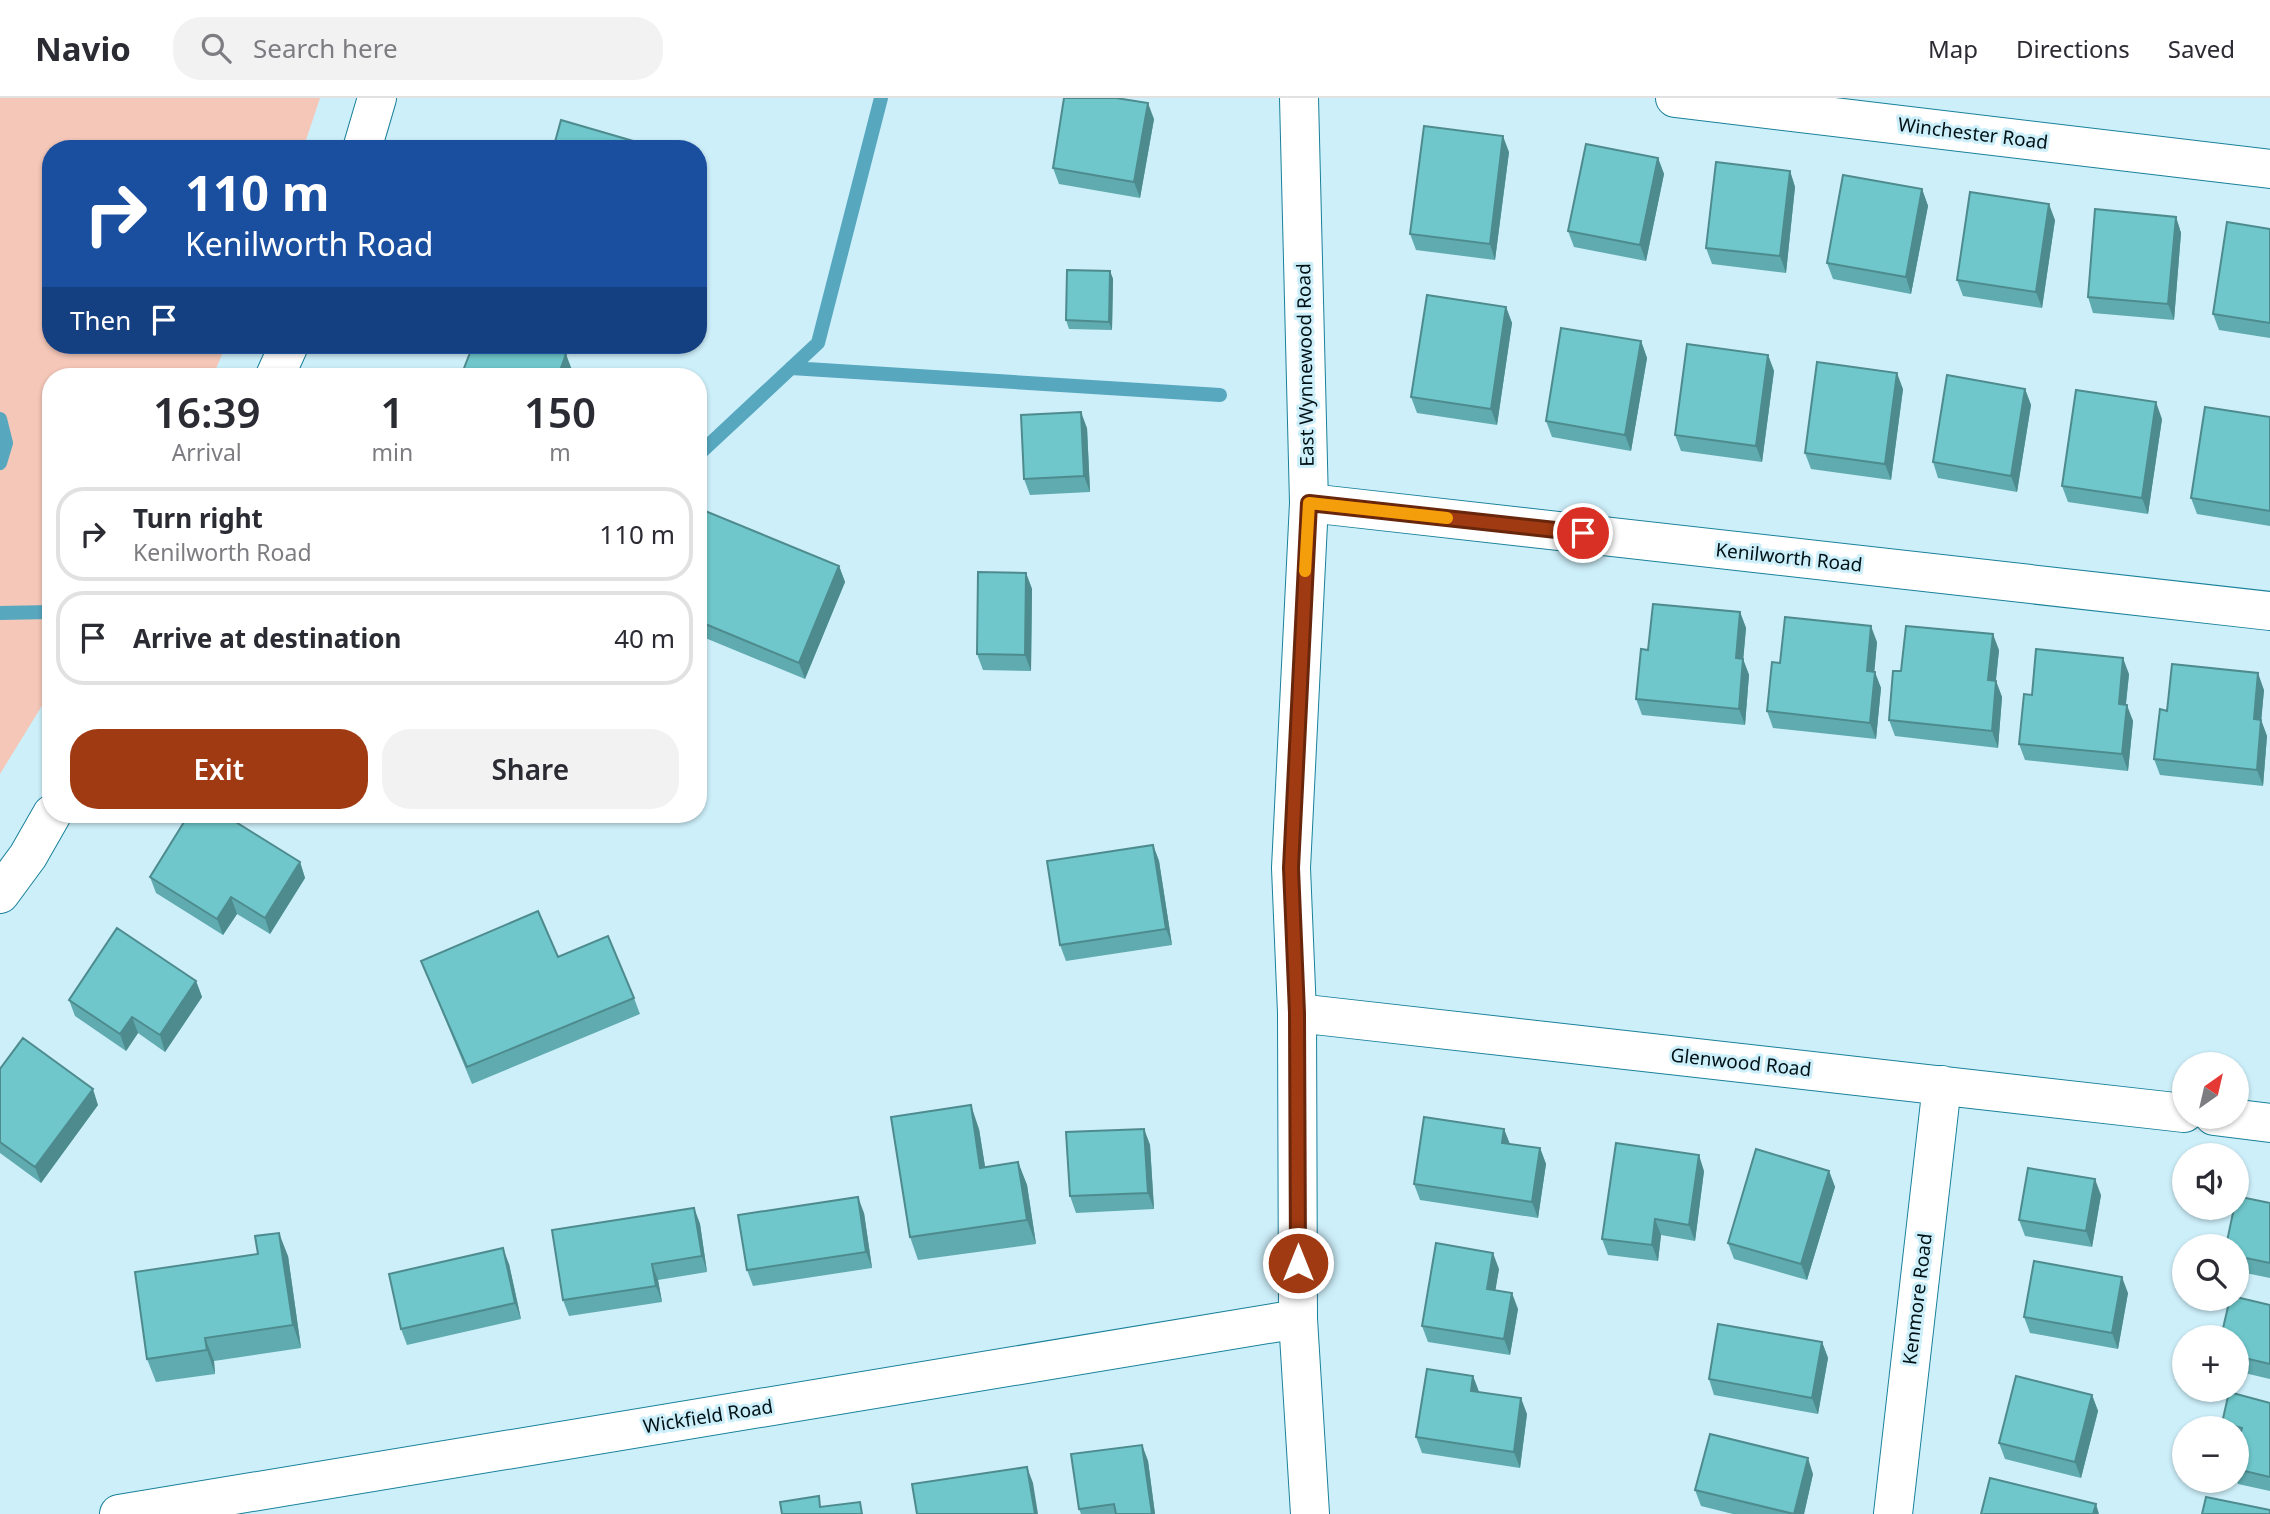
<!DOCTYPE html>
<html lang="en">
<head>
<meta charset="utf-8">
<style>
	:root { --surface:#fff; --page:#f2f2f3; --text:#2b2b33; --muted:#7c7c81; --line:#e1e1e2; --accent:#a03a12 }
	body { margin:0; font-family:"Noto Sans",sans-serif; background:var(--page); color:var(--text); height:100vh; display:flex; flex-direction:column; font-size:26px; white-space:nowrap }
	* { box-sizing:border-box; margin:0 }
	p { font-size:23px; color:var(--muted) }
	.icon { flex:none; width:38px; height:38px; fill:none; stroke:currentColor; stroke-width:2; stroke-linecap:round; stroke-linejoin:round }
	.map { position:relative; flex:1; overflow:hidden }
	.side { position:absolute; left:42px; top:270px; width:665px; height:455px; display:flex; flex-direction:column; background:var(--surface); border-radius:28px; box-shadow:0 2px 5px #0004 }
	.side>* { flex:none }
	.banner { position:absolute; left:42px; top:42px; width:665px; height:214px; border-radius:28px; box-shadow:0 2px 5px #0004; background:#1a4fa0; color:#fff; overflow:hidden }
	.needle { width:46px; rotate:34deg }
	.fabs { position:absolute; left:2172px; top:954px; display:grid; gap:14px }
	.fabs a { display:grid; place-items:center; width:77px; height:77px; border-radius:50%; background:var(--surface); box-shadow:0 2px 5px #0004; font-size:35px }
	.pin { position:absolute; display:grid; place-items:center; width:60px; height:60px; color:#fff; margin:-30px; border:4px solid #fff; border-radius:50%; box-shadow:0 2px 7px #0007 }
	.me { position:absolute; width:77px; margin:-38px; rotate:0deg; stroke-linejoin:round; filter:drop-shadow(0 0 5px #0008) }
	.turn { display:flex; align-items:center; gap:24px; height:147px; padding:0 28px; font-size:32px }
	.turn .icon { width:91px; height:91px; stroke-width:2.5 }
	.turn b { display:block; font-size:49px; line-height:60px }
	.then { display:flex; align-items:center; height:66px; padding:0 28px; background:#0003; gap:14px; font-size:26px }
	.eta { display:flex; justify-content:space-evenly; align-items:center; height:119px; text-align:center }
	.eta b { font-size:42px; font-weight:600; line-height:49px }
	.action { display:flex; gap:14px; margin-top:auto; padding:14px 28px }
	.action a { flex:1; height:80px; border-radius:28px; background:var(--accent); color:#fff; font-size:28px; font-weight:600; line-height:80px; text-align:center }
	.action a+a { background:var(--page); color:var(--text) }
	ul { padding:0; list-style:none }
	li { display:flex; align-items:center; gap:21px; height:94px; margin:0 14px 10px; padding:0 14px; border:4px solid var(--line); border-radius:28px }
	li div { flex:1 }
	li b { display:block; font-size:26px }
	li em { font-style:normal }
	header { display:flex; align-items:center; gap:42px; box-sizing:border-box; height:98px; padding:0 35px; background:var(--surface); border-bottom:2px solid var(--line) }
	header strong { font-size:33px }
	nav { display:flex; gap:38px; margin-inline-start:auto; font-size:24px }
	.search { width:490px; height:63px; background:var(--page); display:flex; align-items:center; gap:18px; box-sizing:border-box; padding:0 24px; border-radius:28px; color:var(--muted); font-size:26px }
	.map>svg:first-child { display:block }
</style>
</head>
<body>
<header>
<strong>Navio</strong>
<div class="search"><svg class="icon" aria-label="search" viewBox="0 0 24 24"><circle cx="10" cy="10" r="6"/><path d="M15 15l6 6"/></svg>Search here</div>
<nav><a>Map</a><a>Directions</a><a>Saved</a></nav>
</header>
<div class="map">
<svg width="2270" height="1416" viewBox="0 0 2270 1416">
	<rect width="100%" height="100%" fill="#cdeffa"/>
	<path fill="#f4c7b8" d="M0 0H320L303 51H51V247H226L213 278H51V593L0 676Z"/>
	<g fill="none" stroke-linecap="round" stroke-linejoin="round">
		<path stroke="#57a7bf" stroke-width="14" d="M791 270 1220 297
			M0 321 6 345 0 365
			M698 357 818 245 881 0
			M0 515 51 514"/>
		<g stroke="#19819a" stroke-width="40">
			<path id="minor" d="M1299 0 1309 405 1291 770 1297 915 1298 1221 1310 1416
				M1675 0 2270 71
				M362 51 377 0
				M275 278 289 247
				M1309 405 2270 513
				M0 796 28 758 52 716
				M1297 915 2184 1015
				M2214 1018 2270 1025
				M119 1416 1298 1221
				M1893 1416 1942 987"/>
		</g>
		<use href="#minor" stroke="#fff" stroke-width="38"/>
	</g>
	<path fill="#5fabaf" d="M1154 21 1140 100 1059 86 1053 70Z
		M1509 54 1495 162 1416 152 1410 136Z
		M1658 60 1664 76 1646 163 1574 149 1568 133Z
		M1790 73 1795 89 1786 175 1712 166 1706 150Z
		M1922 91 1928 108 1911 196 1833 181 1827 165Z
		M2176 119 2181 135 2174 222 2093 215 2088 199Z
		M2055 122 2042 210 1963 198 1957 182Z
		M2270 131V240L2219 232 2213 216Z
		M1110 173 1113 181 1112 232 1069 231 1066 222Z
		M1506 209 1512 225 1497 327 1417 315 1411 299Z
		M1641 243 1647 260 1631 353 1552 339 1546 323Z
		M1768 257 1774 273 1762 364 1681 353 1675 337Z
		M1903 291 1891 382 1811 371 1805 355Z
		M2025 291 2031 307 2017 394 1938 380 1933 364Z
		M2270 319V428L2197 416 2191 400Z
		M2162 321 2148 416 2068 404 2062 388Z
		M1087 330 1090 394 1030 397 1024 381Z
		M698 410 839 468 845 484 805 581 698 537Z
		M1026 475 1032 491 1031 573 983 572 977 556Z
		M1740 514 1746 530 1743 561 1749 577 1745 627 1642 617 1636 601 1648 552Z
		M1877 544 1874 574 1881 590 1876 641 1773 630 1767 613 1780 565Z
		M1999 552 1996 583 2002 599 1998 650 1895 638 1889 622Z
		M2129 576 2126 607 2133 623 2128 673 2025 662 2019 646 2032 597Z
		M2264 592 2261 622 2267 638 2263 688 2160 677 2154 661 2167 613Z
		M1153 747 1159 763 1172 847 1066 863 1060 847Z
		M300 764 305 780 270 836 237 816 223 837 156 795 150 779Z
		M558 859 634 900 640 916 472 986 421 863Z
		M196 883 202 899 165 954 138 935 126 953 75 918 69 902Z
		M0 971 98 1007 41 1085 0 1055Z
		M979 1031 985 1069 1018 1064 1027 1087 1036 1146 918 1162 910 1139Z
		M1144 1031 1150 1047 1154 1111 1076 1115 1070 1098Z
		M1504 1031 1510 1046 1540 1050 1546 1066 1538 1120 1420 1102 1414 1086Z
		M1704 1073 1695 1143 1661 1137 1658 1163 1608 1157 1602 1141Z
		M1829 1073 1835 1089 1807 1182 1734 1161 1728 1145Z
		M2101 1097 2092 1149 2025 1138 2019 1122Z
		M2270 1105V1180L2236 1173V1148Z
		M694 1110 700 1126 707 1174 658 1182 662 1204 569 1218 563 1202Z
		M864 1115 872 1170 753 1188 747 1172Z
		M288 1158 301 1250 214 1263 215 1276 156 1284 147 1261Z
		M509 1166 521 1221 407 1247 401 1231Z
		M1499 1171 1495 1192 1518 1211 1510 1257 1428 1244 1422 1228Z
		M2128 1195 2118 1251 2030 1235 2024 1219Z
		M2270 1207V1281L2236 1273V1239Z
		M1822 1244 1828 1260 1818 1316 1714 1297 1709 1281Z
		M1473 1278 1479 1294 1527 1316 1520 1370 1422 1355 1416 1339Z
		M2092 1297 2098 1313 2081 1380 2005 1361 1999 1345Z
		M2270 1305V1393L2238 1386 2236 1381V1352L2238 1344H2236V1330H2223L2222 1325Z
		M1142 1347 1148 1363 1155 1416H1081L1079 1411Z
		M1813 1376 1804 1416H1733L1701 1408 1695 1392Z"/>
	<path fill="#4e8b8e" d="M1148 5 1154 21 1140 100 1134 84Z
		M1503 38 1509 54 1495 162 1490 146Z
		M1658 60 1664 76 1646 163 1640 147Z
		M1790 73 1795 89 1786 175 1780 158Z
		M1922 91 1928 108 1911 196 1906 179Z
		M2049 106 2055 122 2042 210 2036 194Z
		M2176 119 2181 135 2174 222 2168 206Z
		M1110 173 1113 181 1112 232 1109 224Z
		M1506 209 1512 225 1497 327 1491 311Z
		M1641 243 1647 260 1631 353 1625 337Z
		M566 256 572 272 570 278H558Z
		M1768 257 1774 273 1762 364 1756 348Z
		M1897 275 1903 291 1891 382 1885 366Z
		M2025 291 2031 307 2017 394 2011 378Z
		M2156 304 2162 321 2148 416 2142 400Z
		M1081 314 1087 330 1090 394 1084 378Z
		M839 468 845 484 805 581 799 565Z
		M1026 475 1032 491 1031 573 1025 557Z
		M1740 514 1746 530 1742 576 1736 560Z
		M1871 528 1877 544 1873 589 1867 573Z
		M1993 536 1999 552 1994 598 1988 582Z
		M2123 560 2129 576 2124 622 2119 606Z
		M1743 561 1749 577 1745 627 1739 611Z
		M1875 574 1881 590 1876 641 1870 625Z
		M2258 575 2264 592 2260 637 2254 621Z
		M1996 583 2002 599 1998 650 1992 633Z
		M2127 607 2133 623 2128 673 2122 656Z
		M2261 622 2267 638 2263 688 2257 672Z
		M1153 747 1159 763 1172 847 1166 831Z
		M300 764 305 780 270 836 265 820Z
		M231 799 237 816 223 837 217 821Z
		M196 883 202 899 165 954 160 937Z
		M132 919 138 935 126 953 120 936Z
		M93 991 98 1007 41 1085 35 1069Z
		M971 1007 979 1031 989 1093 980 1070Z
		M1144 1031 1150 1047 1154 1111 1148 1095Z
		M1504 1031 1510 1047 1502 1045Z
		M1540 1050 1546 1066 1538 1120 1532 1104Z
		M1699 1057 1704 1073 1695 1143 1689 1127Z
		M1018 1064 1027 1087 1036 1146 1027 1122Z
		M1829 1073 1835 1089 1807 1182 1801 1166Z
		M2095 1081 2101 1097 2092 1149 2086 1133Z
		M858 1099 864 1115 872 1170 866 1154Z
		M694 1110 700 1126 707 1174 702 1158Z
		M1655 1121 1661 1137 1658 1163 1652 1147Z
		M279 1135 288 1158 301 1250 293 1227Z
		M503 1150 509 1166 521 1221 515 1205Z
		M1493 1155 1499 1171 1493 1207 1487 1191Z
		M652 1166 658 1182 662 1204 656 1188Z
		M2122 1179 2128 1195 2118 1251 2112 1235Z
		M1512 1195 1518 1211 1510 1257 1504 1241Z
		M205 1240 214 1263 215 1276 207 1252Z
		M1822 1244 1828 1260 1818 1316 1812 1300Z
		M1473 1278 1479 1294 1471 1293Z
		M2092 1297 2098 1313 2081 1380 2075 1364Z
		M1521 1300 1527 1316 1520 1370 1514 1354Z
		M1142 1347 1148 1363 1155 1416H1152Z
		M1808 1360 1813 1376 1804 1416H1794Z
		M1027 1369 1033 1385 1038 1416H1035Z
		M2096 1406 2099 1416H2093Z"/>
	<path fill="#6fc7cb" stroke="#4e8b8e" stroke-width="2" d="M1064 0H1116L1148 5 1134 84 1053 70Z
		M561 22 640 45 638 51H553Z
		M1424 28 1503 38 1490 146 1410 136Z
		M1586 46 1658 60 1640 147 1568 133Z
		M1716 64 1790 73 1780 158 1706 150Z
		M1843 77 1922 91 1906 179 1827 165Z
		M1970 94 2049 106 2036 194 1957 182Z
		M2095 111 2176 119 2168 206 2088 199Z
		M2227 124 2270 131V225L2213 216Z
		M1067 172 1110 173 1109 224 1066 222Z
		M1427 197 1506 209 1491 311 1411 299Z
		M1561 230 1641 243 1625 337 1546 323Z
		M1687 246 1768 257 1756 348 1675 337Z
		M473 247H543L566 256 558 278H461Z
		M1817 264 1897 275 1885 366 1805 355Z
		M1947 277 2025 291 2011 378 1933 364Z
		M2076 292 2156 304 2142 400 2062 388Z
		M2205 309 2270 319V413L2191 400Z
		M1081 314 1084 378 1024 381 1021 317Z
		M698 410 839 468 799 565 698 523Z
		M978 474 1026 475 1025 557 977 556Z
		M1653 506 1740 514 1736 560 1743 561 1739 611 1636 601 1641 551 1648 552Z
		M1785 519 1871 528 1867 573 1875 574 1870 625 1767 613 1772 564 1780 565Z
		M1906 528 1993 536 1988 582 1996 583 1992 633 1889 622 1893 573H1901Z
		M2036 551 2123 560 2119 606 2127 607 2122 656 2019 646 2024 596 2032 597Z
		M2172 566 2258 575 2254 621 2261 622 2257 672 2154 661 2160 611 2167 613Z
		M189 716H223L300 764 265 820 231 799 217 821 150 779Z
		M1153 747 1166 831 1060 847 1047 763Z
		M538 813 558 859 608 838 634 900 467 969 421 863Z
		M117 830 196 883 160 937 132 919 120 936 69 902Z
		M23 940 93 991 35 1069 0 1044V971Z
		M971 1007 980 1070 1018 1064 1027 1122 910 1139 891 1019Z
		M1424 1019 1504 1031 1502 1045 1540 1050 1532 1104 1414 1086Z
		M1144 1031 1148 1095 1070 1098 1066 1034Z
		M1616 1045 1699 1057 1689 1127 1655 1121 1652 1147 1602 1141Z
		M1756 1051 1829 1073 1801 1166 1728 1145Z
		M2028 1070 2095 1081 2086 1133 2019 1122Z
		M2236 1098 2270 1105V1165L2236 1158V1148H2226L2234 1110H2236Z
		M858 1099 866 1154 747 1172 738 1117Z
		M694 1110 702 1158 652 1166 656 1188 563 1202 552 1132Z
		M279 1135 293 1227 205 1240 207 1252 147 1261 135 1174 258 1156 255 1138Z
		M1436 1145 1493 1155 1487 1191 1512 1195 1504 1241 1422 1228Z
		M503 1150 515 1205 401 1231 389 1176Z
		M2034 1163 2122 1179 2112 1235 2024 1219Z
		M2236 1199 2270 1207V1266L2236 1258V1239H2221L2230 1200H2236Z
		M1718 1226 1822 1244 1812 1300 1709 1281Z
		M1427 1271 1473 1278 1471 1293 1521 1300 1514 1354 1416 1339Z
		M2016 1278 2092 1297 2075 1364 1999 1345Z
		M2229 1294 2270 1305V1379L2236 1371V1352L2242 1330 2222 1325Z
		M1710 1336 1808 1360 1794 1416 1695 1392Z
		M1142 1347 1152 1416H1116L1114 1406 1079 1411 1071 1356Z
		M1027 1369 1035 1416H917L912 1386Z
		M1990 1380 2096 1406 2093 1416H1981Z
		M819 1398 820 1409 860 1404 862 1416H782L780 1404Z
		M2206 1399 2270 1412V1416H2202Z"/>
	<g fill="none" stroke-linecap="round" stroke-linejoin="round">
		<g stroke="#68260c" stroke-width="18">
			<path id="route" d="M1298 1165 1297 915 1291 770 1309 405 1583 435"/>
		</g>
		<use href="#route" stroke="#a03a12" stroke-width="12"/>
		<path stroke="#f59e0b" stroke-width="12" d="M1305 473 1309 405 1447 420"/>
	</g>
	<g text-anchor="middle" stroke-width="6" stroke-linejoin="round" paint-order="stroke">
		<g font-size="19" fill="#011217" stroke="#cdeffa">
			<text transform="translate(1973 35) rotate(7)" y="7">Winchester Road</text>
			<text transform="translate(1305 267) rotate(-91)" y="7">East Wynnewood Road</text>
			<text transform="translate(1789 459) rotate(6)" y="7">Kenilworth Road</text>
			<text transform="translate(1741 964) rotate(6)" y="7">Glenwood Road</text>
			<text transform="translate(1917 1201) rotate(-83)" y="7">Kenmore Road</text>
			<text transform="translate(708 1318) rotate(-9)" y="7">Wickfield Road</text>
		</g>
	</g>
</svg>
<div class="fabs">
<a><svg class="needle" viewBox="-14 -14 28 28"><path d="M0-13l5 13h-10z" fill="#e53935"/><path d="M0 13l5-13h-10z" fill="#7c7c81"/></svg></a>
<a><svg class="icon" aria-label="sound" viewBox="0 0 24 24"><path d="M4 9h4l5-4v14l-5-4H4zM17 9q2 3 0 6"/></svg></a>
<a><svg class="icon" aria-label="search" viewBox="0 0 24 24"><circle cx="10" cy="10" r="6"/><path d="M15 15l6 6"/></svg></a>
<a>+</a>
<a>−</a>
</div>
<div class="pin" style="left:1583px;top:435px;background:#d93025"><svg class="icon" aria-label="arrive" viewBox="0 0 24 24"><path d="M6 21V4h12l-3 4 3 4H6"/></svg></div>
<svg class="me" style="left:1298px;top:1165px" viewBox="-20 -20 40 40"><circle r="17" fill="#a03a12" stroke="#fff" stroke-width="3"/><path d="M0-11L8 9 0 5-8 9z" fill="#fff"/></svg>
<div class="banner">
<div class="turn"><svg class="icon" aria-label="right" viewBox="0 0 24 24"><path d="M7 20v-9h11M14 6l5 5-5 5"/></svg><div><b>110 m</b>Kenilworth Road</div></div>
<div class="then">Then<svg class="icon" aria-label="arrive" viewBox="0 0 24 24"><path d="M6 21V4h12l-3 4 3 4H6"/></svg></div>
</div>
<section class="side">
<div class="eta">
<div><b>16:39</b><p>Arrival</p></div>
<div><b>1</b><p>min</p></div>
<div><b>150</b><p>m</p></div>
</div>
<ul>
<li><svg class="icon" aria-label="right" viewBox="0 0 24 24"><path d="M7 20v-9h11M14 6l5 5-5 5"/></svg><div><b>Turn right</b><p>Kenilworth Road</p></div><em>110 m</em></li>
<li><svg class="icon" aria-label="arrive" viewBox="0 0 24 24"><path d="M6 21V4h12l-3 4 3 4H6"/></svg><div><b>Arrive at destination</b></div><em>40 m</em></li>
</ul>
<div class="action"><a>Exit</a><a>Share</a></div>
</section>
</div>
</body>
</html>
